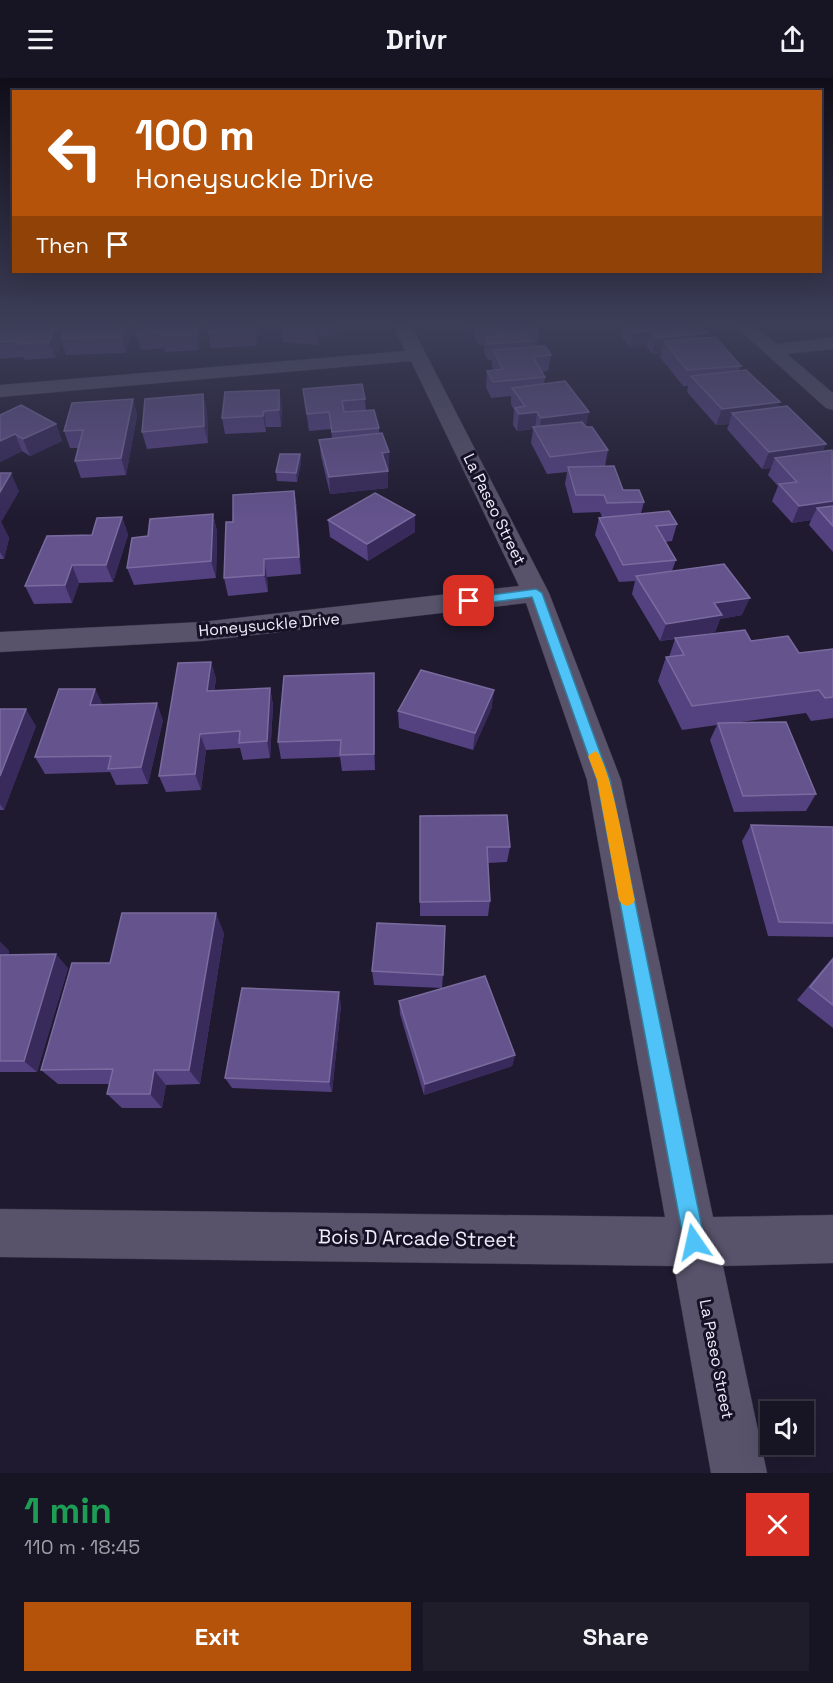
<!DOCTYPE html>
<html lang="en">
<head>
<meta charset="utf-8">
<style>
	:root { --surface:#171423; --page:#201d2b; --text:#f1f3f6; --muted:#9e9ea6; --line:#363341; --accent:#b45309 }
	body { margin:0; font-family:"Space Grotesk",sans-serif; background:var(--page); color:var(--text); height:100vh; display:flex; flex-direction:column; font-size:22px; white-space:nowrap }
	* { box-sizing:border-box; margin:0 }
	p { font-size:20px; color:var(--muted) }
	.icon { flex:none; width:33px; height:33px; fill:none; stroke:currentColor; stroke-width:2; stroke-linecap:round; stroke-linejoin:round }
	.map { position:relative; height:1395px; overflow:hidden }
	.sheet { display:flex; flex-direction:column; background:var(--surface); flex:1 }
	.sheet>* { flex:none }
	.banner { position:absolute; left:12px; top:12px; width:810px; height:183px; border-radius:0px; box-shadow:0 6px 24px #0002,0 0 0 2px var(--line); background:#b45309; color:#fff; overflow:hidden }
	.tools { position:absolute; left:760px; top:1323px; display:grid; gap:12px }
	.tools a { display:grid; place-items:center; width:54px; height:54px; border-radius:0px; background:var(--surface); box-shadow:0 6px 24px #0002,0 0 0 2px var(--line); font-size:30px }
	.pin { position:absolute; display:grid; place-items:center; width:51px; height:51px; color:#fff; margin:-26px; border-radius:12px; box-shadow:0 3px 9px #0006 }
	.me { position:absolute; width:66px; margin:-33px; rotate:349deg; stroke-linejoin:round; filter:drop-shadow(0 0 4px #0008) }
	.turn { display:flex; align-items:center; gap:21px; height:126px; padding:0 24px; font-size:27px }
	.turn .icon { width:78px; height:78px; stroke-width:2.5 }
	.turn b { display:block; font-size:42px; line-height:51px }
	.then { display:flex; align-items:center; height:57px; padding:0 24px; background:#0003; gap:12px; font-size:22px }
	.round { display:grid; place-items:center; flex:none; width:63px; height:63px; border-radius:0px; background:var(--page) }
	.summary { display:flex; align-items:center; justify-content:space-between; height:102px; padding:0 24px }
	h1 { font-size:36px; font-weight:700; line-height:45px; color:#1e9e55 }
	.cta { display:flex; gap:12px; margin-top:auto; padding:12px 24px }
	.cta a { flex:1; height:69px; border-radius:0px; background:var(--accent); color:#fff; font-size:24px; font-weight:700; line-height:69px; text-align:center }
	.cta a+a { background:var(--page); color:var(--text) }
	header { display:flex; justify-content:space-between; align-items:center; height:78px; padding:0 24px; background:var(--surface); font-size:27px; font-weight:700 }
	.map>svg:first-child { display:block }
</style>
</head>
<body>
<header><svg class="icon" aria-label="menu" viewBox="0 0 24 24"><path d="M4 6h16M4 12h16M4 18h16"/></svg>Drivr<svg class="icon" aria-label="share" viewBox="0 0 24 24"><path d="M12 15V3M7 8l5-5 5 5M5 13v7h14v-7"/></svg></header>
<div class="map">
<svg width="833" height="1395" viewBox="0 0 833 1395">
	<rect width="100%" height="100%" fill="#1f1a2f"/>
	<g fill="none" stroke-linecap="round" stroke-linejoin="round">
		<g stroke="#373344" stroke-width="1">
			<path id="street" d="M393 247H411L549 515 621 702 713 1139 833 1137V1185L723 1188 767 1395H711L674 1188 0 1179V1131L665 1139 587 702 526 525 202 563 0 574V554L202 544 519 508 411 283 0 319V307L405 273Z
				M734 247H754L776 266 833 259V271L787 276 833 315V332L826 330Z"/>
		</g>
		<use href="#street" fill="#58536b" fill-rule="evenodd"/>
	</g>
	<path fill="#544180" d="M24 247H62L64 254 67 247H131L133 251 126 275 66 277 62 264 55 280 24 282 23 279 0 281V249L23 248Z
		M137 247 200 255 199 272 165 274 164 270 141 272 136 256Z
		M260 247 257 268 211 270 208 254Z
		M282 247H340L335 258H321L317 267 283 264 281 249Z
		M466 247H536L539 253 538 269 551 277 548 293 542 294 545 299 544 306 608 372 605 388 623 412 644 424 641 435 677 446 672 463 665 464 676 482 672 493 742 537 720 541 715 554 690 558 751 563 799 575 833 571V640L811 643 806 635 734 645 816 716 806 733 734 734 710 662 717 647 682 652 658 603 666 579H669L675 561 660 563 632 516 635 503 619 504 595 457 599 440 602 439 600 434 573 435 565 406 567 394 547 396 531 365 533 351 517 353 513 347 514 332 511 326V318L491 320 486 309 487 293 494 292 492 288V282H488L484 275V267H478L474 259V253H468Z
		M602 247H619L603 248Z
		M624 247H699L706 260 741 288 739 292 780 324 778 329 823 373H833V474L809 447 811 442 792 445 772 423 778 408 768 397 771 390 762 391 727 351 729 346 716 347 687 314 688 308H683L660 279 661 275 652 276 646 268 630 270 622 260Z
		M303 311 365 321 366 332 379 350V355L389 391 388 392V410L330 416 321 378 319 362 332 360 331 351 309 353Z
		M133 321 137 338 126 397 81 400 75 383 78 370H70L64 353Z
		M282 328 281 349H266V354L225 356 222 340Z
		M207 332 208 365 147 371 142 354Z
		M0 337 56 346 62 363 30 378 22 373 0 384Z
		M300 376 301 385 297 404 277 403 276 394Z
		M0 395 19 413 1 444 9 460 4 481H0Z
		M294 413 297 430 301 496 267 499 268 514 228 518 224 500 233 444Z
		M213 436 217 454 216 500 134 507 127 490 148 458Z
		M415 437V454L368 483 330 459 328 442Z
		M122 439 128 457 113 504 79 505 72 525 34 526 25 508 92 457Z
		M211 584 216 601 214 613 270 610 273 627 270 680 243 682 240 670 206 672 201 712 166 714 159 698Z
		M374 595 375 613V692L342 693 340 679 281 681 278 664Z
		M95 611 102 626 163 642 148 706 116 707 110 694 45 696 35 679Z
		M492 629 473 672 399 650 398 633Z
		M0 631 36 648 4 732H0Z
		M420 738 510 769 507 784 488 785 490 823 488 838H420Z
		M751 747 833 749V859L768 858 742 763Z
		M224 855 200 1006 166 1007 162 1030H122L107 1016 109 1006H58L41 992 110 885Z
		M0 864 9 873 8 877 68 890 37 994H0Z
		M833 879V950L797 922Z
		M372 893 443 897 442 910 374 907Z
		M399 923 515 977 512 988 424 1017 400 936Z
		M341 927 332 1014 232 1010 225 1000Z"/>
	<path fill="#382a5a" d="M57 247H62L65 256 61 261 62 264 55 280 49 264Z
		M125 247H131L133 251 126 275 122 259Z
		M196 247H198L200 255 199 272 196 256Z
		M256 247H260L257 268 255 252Z
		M317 247H320L321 258 317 267 315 251Z
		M334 247H340L335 258Z
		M650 253 646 268 630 270 634 254Z
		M707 255 703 270 664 263 661 275 652 276 656 260Z
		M279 312 282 328 281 349 279 332Z
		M203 316 207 332 208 365 204 348Z
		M133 321 137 338 126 397 121 380Z
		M780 324 774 340 732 335 729 346 716 347 722 331Z
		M264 333 266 349V354L263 338Z
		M537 334 535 351 533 349V351L517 353 519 336Z
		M589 334 586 350 539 357 541 340Z
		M56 346 62 363 30 378 23 361Z
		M15 356 22 373 0 384V363Z
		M826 366 819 383 775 380 771 390 762 391 769 374Z
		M389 374V391L383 392 382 375Z
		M300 376 301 385 297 404 296 395Z
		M388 393V410L330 416 329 399Z
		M11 395 19 413 1 444 9 460 4 481 0 474V414Z
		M294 413 297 430 301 496 299 479Z
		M833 423V439L817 430 811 442 792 445 799 428Z
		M213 436 217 454 216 500 211 483Z
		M415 437V454L368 483 367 466Z
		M122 439 128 457 113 504 106 487Z
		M264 481 267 499 268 514 264 497Z
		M72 487 79 505 72 525 65 507Z
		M750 520 742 537 720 541 715 554 660 563 666 546 714 525Z
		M211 584 216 601 212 630 207 613Z
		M374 595 375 613V692L374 676Z
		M270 610 273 627 270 680 267 663Z
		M95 611 103 628 90 627Z
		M494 612 492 629 473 672 475 655Z
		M157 625 163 642 148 706 141 689Z
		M26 631 36 648 4 732 0 726V698Z
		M200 656 206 672 201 712 195 696Z
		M216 835 224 855 200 1006 189 992Z
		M0 864 9 873 4 890 0 887Z
		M56 876 68 890 37 994 24 983Z
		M339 914 341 927 332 1014 329 1004Z
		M515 977 512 988 424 1017 425 1006Z
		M154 992 166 1007 162 1030 150 1016Z"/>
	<path fill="#64538d" stroke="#7a6b9f" stroke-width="1.5" d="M24 247H57L49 264 18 266V263L0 264V249L23 248Z
		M67 247H125L122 259 61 261Z
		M137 247H196V256L161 258V254L136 256Z
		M209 247H256L255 252 208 254Z
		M282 247H317L315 251 281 249Z
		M477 247H536L539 253 527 254 532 263 489 266 485 259 498 258 494 250 479 251Z
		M627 247H699L707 255 656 260 650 253 634 254Z
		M715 259 741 288 687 292 664 263Z
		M545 268 551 277 533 279 545 299 493 304 487 293 503 291 493 272Z
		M746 292 780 324 722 331 691 298Z
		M565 303 589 334 541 340 537 334 519 336 515 330 525 328 512 310Z
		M362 306 365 321 342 323 344 334 374 332 379 350 332 354 329 334 307 336 303 311Z
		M279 312V332L264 333 263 338 222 340 225 314Z
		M203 316 204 348 142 354 145 321Z
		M133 321 121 380 75 383 83 352 64 353 72 325Z
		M21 327 56 346 23 361 15 356 0 363V337Z
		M787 328 826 366 769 374 732 335Z
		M582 344 586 349H592L608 372 550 379 533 349Z
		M382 355 389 374 382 375 388 393 329 399 319 362Z
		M832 372 833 423 799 428 779 406 797 404 775 380Z
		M280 376H300L296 395 276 394Z
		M614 388 623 412H639L644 424 607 425 604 417H576L568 389Z
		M0 395H11L0 414Z
		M294 413 299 479 264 481V497L224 500 226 444H233V417Z
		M375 415 415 437 367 466 328 442Z
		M833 428V448L817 430Z
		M669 433 677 446 656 448 676 482 623 487 599 440Z
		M213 436 211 483 127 490 132 460 148 458 150 441Z
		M122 439 106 487H72L65 507 25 508 47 458 92 457 97 440Z
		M724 486 750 520 714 525 722 537 666 546 636 498Z
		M745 552 751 563 788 558 799 575 833 571V619L825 620 819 612 692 628 666 579 684 577 675 560Z
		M211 584 207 613 270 610 267 663 239 665 240 653 200 656 195 696 159 698 178 585Z
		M421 592 494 612 475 655 398 633Z
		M374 595V676L340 677 341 662 278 664 284 598Z
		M59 611H95L90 627 157 625 141 689 108 691 111 678 35 679Z
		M0 631H26L0 698Z
		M786 644 816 716 743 718 718 645Z
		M507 737 510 769H487L490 823 420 824V738Z
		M751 747 833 749V845L779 844Z
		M122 835H216L189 992H154L150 1016H107L113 991 41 992 72 885H110Z
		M377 845 445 848 443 897 372 893Z
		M56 876 24 983H0V877Z
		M833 881V927L810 909Z
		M485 898 515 977 425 1006 399 923Z
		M242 910 339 914 329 1004 225 1000Z"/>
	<linearGradient id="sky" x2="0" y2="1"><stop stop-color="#110e1a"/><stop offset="0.56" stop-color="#3c3e58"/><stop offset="1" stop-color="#3c3e58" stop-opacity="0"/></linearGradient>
	<rect width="833" height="442" fill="url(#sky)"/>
	<path fill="#4fc3f7" stroke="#337fa1" stroke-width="1.5" d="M536 511 542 515 610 702 705 1164 702 1171 694 1174 687 1171 684 1164 597 702 532 519 469 527 463 523 469 520Z"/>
	<path fill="#f59e0b" d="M595 673C610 678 630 800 635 822L632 826 627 828 622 826 619 822 597 702 588 678Z"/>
	<g text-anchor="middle" stroke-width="6" stroke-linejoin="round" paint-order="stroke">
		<g font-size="16" fill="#eeecfb" stroke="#161125">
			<text transform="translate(495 431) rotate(64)" y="6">La Paseo Street</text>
			<text transform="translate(269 546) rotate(-5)" y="6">Honeysuckle Drive</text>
			<text transform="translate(717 1281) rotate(79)" y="6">La Paseo Street</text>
		</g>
		<g font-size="20" fill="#eeecfb" stroke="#161125">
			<text transform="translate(417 1160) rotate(1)" y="7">Bois D Arcade Street</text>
		</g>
	</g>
</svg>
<div class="tools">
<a><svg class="icon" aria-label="sound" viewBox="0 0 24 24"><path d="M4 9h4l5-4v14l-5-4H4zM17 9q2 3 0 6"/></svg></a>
</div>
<div class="pin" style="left:469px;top:523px;background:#d93025"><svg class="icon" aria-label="arrive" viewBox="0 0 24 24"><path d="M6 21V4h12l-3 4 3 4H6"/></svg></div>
<svg class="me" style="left:694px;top:1164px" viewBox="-20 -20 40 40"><path d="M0-17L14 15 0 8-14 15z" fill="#4fc3f7" stroke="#fff" stroke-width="4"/></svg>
<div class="banner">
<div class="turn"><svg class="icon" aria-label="left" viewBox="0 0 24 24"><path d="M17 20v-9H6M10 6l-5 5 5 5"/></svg><div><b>100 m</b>Honeysuckle Drive</div></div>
<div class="then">Then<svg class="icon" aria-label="arrive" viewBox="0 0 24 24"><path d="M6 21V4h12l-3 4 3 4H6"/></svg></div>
</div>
</div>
<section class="sheet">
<div class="summary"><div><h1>1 min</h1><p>110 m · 18:45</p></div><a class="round" style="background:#d93025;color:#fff"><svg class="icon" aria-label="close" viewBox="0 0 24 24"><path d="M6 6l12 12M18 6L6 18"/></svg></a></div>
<div class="cta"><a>Exit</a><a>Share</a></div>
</section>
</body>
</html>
